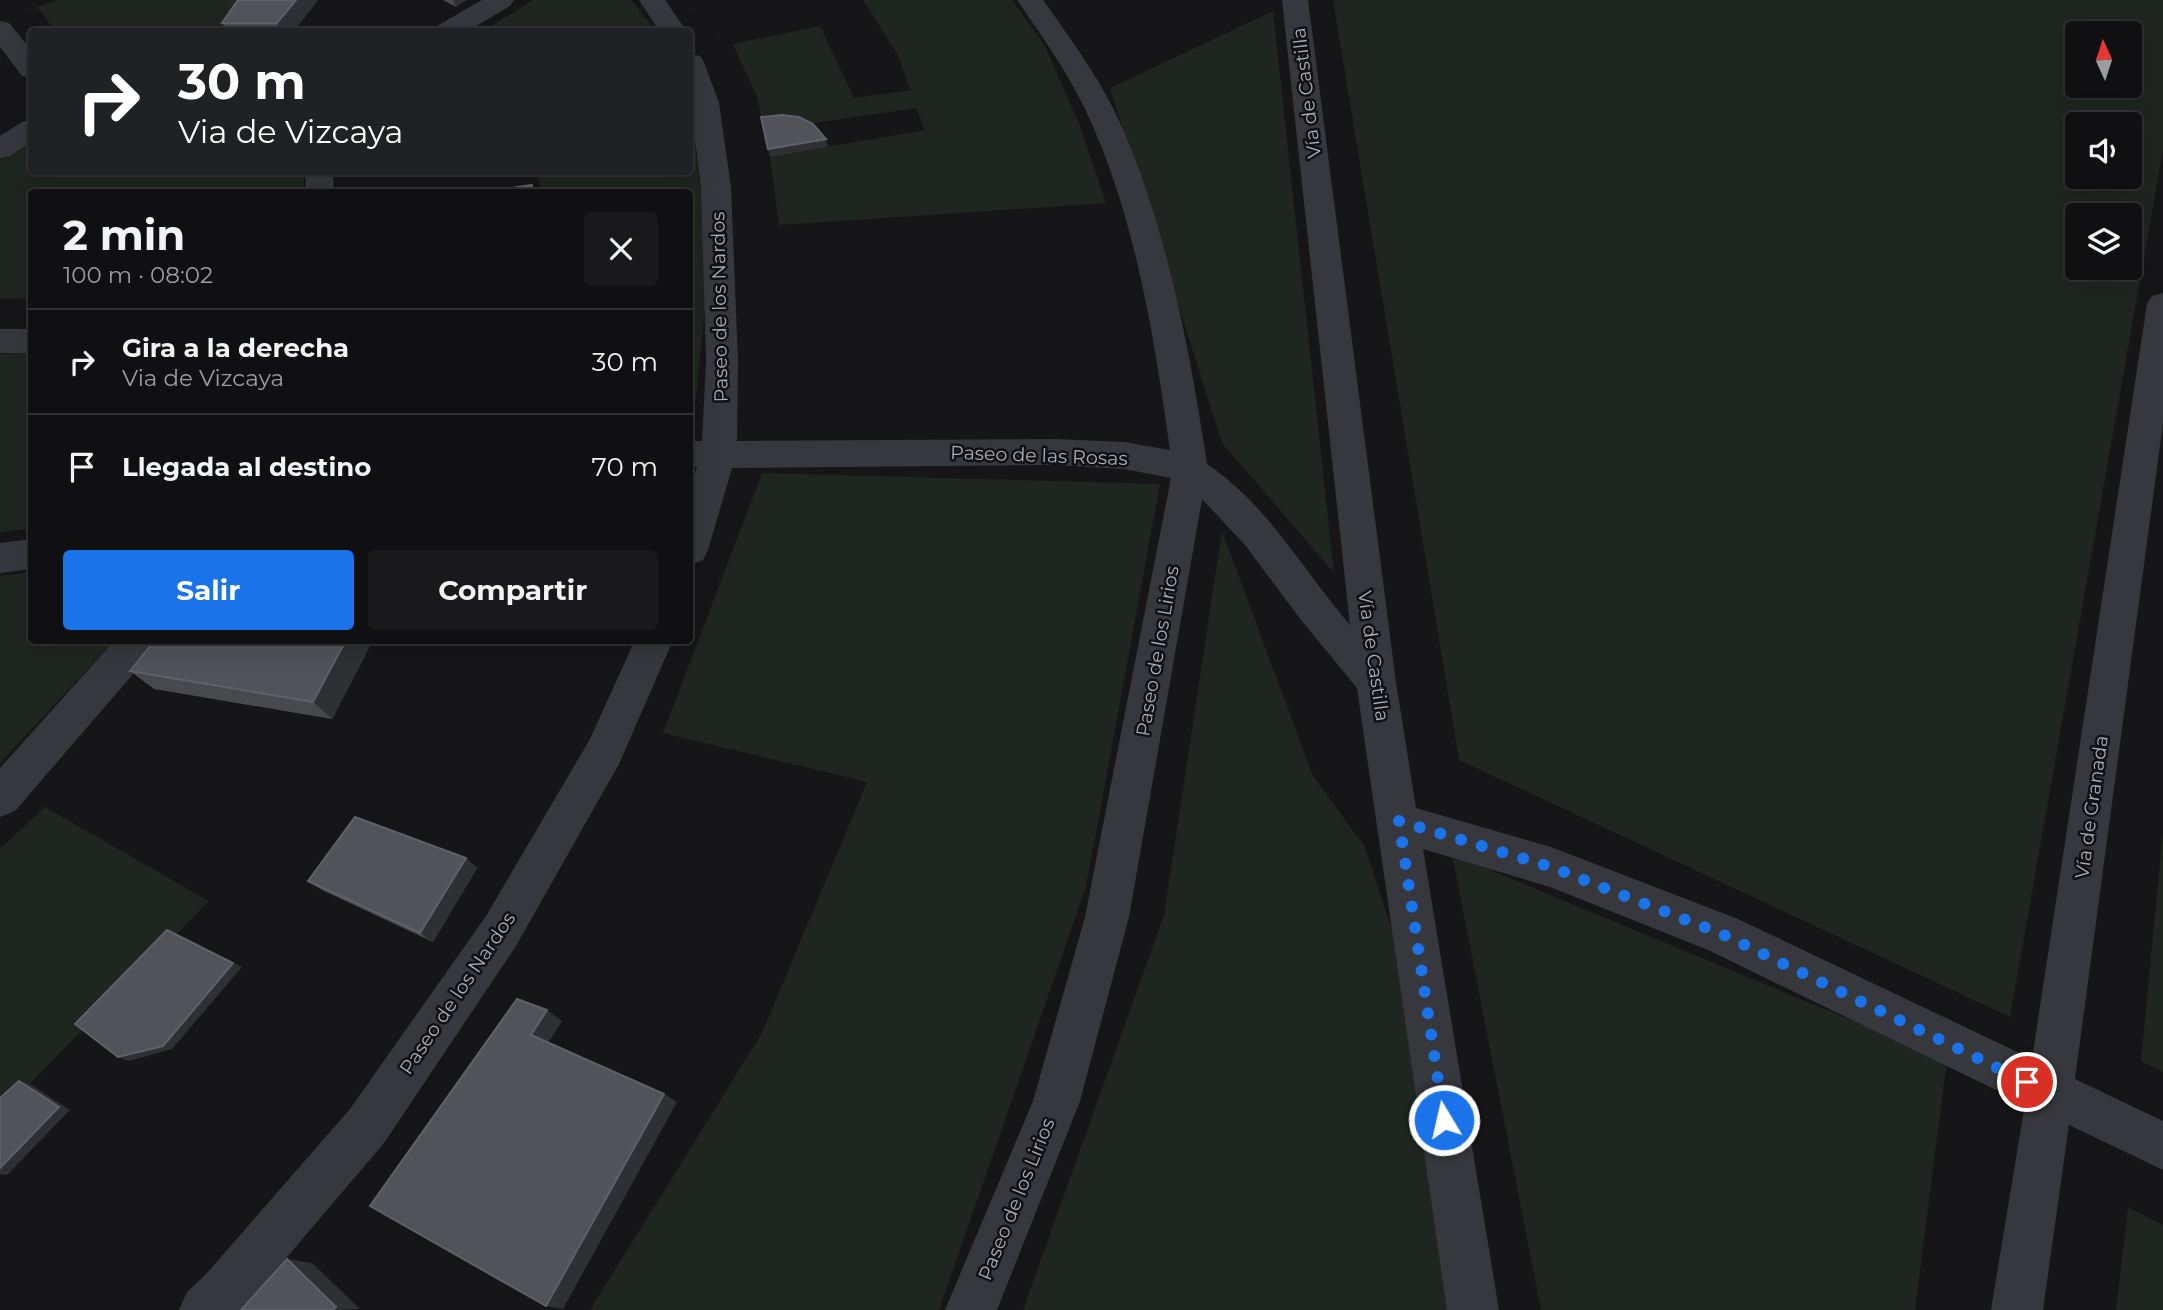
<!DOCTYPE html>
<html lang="es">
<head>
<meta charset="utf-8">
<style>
	:root { --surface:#101012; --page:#19191b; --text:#f1f3f6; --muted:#9c9d9f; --line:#303032; --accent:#1a73e8 }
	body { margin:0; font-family:Montserrat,sans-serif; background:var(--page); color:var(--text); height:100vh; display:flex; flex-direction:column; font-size:26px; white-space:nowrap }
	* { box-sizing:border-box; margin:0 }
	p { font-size:23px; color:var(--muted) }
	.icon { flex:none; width:38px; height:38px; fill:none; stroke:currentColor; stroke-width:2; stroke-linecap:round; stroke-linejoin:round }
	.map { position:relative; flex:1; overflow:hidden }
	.panel { position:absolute; left:28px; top:189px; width:665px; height:455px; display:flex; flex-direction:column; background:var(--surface); border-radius:7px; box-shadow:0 7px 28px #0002,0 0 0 2px var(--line) }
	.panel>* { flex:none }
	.hud { position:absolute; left:28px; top:28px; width:665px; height:147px; border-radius:7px; box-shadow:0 7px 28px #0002,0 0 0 2px var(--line); background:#202124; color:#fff; overflow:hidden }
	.needle { width:46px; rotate:357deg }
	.controls { position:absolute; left:2065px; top:21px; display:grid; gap:14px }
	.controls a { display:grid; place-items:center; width:77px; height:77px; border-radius:7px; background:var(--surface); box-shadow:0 7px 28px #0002,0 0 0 2px var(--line); font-size:35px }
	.pin { position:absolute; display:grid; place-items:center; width:60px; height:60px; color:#fff; margin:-30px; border:4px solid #fff; border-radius:50%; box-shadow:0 2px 7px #0007 }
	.me { position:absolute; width:77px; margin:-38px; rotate:351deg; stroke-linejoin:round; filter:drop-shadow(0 0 5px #0008) }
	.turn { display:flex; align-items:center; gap:24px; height:147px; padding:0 35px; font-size:32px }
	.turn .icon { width:91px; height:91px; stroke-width:2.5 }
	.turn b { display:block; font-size:49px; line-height:60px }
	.round { display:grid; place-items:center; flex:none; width:74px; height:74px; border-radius:7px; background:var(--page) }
	.overview { display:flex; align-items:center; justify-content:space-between; height:119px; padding:0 35px }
	h1 { font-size:42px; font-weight:700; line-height:52px }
	.primary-button { display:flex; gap:14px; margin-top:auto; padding:14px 35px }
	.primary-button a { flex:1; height:80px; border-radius:7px; background:var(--accent); color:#fff; font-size:28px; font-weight:700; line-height:80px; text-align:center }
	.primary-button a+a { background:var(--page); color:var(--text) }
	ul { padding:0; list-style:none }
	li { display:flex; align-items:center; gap:21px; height:105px; padding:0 35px; border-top:2px solid var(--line) }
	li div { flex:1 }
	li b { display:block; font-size:26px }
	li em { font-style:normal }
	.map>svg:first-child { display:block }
</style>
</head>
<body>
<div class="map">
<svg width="2163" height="1310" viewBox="0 0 2163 1310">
	<rect width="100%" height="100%" fill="#161618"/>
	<path fill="#1e261f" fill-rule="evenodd" d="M60 0H258L237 32 55 31 37 7Z
		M533 0H631L656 31H490L488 28Z
		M863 0H1012L1045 46 1080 126 1106 203 779 225 770 157 925 130 916 108 801 125H763L757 97 733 44 820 26 854 98 910 90 898 55Z
		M1333 0H2163V150L2010 1017 1459 760ZM2077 33H2130V86H2077ZM2077 124H2130V177H2077ZM2077 215H2130V268H2077Z
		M1273 11 1334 573 1222 443 1110 88Z
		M690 115 693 124 709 264 696 401H690V192H541L538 172H690Z
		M31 135 32 172H304V192H32L31 298 0 299V157Z
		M31 353V529L0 532V354Z
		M762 473 1160 484 1086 887 939 1310H590L762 1033 867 782 663 733Z
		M1222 531 1313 776 1365 847 1400 955 1451 1310H1023L1164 915Z
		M31 572 32 640 114 641 0 763V576Z
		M45 807 209 901 16 1098 0 1110V849Z
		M2163 832V1072L2141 1061Z
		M1452 854 1947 1060 1915 1310H1541Z
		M2128 1207 2163 1225V1310H2116Z"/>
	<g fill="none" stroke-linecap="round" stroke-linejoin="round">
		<path fill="#37383d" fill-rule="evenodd" d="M482 0H514L510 6 466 32H433L437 26Z
			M639 0H665L687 32H660Z
			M1017 0H1043C1068 35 1093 69 1113 108 1164 212 1190 350 1207 464 1267 504 1304 571 1350 625L1282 0H1308L1396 682 1416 808 1551 847 1738 919 2032 1059 2147 304 2152 296 2163 293V423L2075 1079 2163 1121V1170L2069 1125 2043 1310H1991L2025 1104 1708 950 1550 887 1423 849 1499 1310H1447L1357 688 1301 620 1245 545 1202 499 1129 917 1080 1101 997 1310H945L1033 1101 1085 917 1171 478 1124 469 1055 465 732 468 708 550 703 560 690 565V493L697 467H690V441H702L706 361 701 187 690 99V54L700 56 704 62 719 103 731 187 738 361 737 441 1055 439 1124 442 1170 450C1154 336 1135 214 1085 109 1066 70 1042 36 1017 0Z
			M0 21 9 23 32 51V78L22 76 0 47Z
			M32 119V141L10 156 0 158V136L22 122Z
			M305 172H333L334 192H306Z
			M0 329H32V353H0Z
			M32 539V569L0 573V543Z
			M115 640H158L153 651 15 811 0 817V768Z
			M635 640H673L619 764 516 946 384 1143 242 1310H179L187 1292 207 1273 350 1109 486 916 590 739Z"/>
	</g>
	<path fill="#47494d" d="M238 0H318L293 32H228L222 23Z
		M443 0H466L456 7Z
		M373 640 332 719 154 689 130 671Z
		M466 858 477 868 433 942 322 890 308 881Z"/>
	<path fill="#2f3033" d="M296 0H318L293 32H282L277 23Z
		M453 0H466L456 7Z
		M826 139 828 147 770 157 768 149Z
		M346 640H373L332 719 313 702Z
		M466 858 477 868 433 942 420 933Z
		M233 963 242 967 172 1049 129 1061 118 1057Z
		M547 1010 562 1021 547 1045 531 1035Z
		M19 1081 30 1084 70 1110 7 1175 0 1174V1168Z
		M664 1094 677 1102 563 1309 546 1306Z
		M287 1259 312 1263 360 1309 333 1310Z"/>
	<path fill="#525359" stroke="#5f6168" stroke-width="2" d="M238 0H296L277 23H222Z
		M782 115 799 117 813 124 826 139 768 149 761 117Z
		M532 185V192H485Z
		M155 640H346L313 702 130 671Z
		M355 817 466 858 420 933 308 881Z
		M167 930 233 963 163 1046 118 1057 75 1024Z
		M517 999 547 1010 531 1035 664 1094 546 1306 370 1206Z
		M19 1081 59 1107 0 1168V1098Z
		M287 1259 336 1307 333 1310H241Z"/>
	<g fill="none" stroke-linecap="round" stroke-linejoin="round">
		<path stroke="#1a73e8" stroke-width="12" stroke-dasharray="0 21.6" d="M1444 1120 1399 821 1551 867 1722 934 2027 1082"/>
	</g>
	<g text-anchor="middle" stroke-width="5" stroke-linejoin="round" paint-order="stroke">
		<g font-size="19" fill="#a8adb8" stroke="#111113">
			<text transform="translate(1306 93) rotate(-97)" y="7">Vía de Castilla</text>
			<text transform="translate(719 307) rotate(-91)" y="7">Paseo de los Nardos</text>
			<text transform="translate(1039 455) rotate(2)" y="7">Paseo de las Rosas</text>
			<text transform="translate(1157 651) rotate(-80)" y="7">Paseo de los Lirios</text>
			<text transform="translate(1374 656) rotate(82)" y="7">Vía de Castilla</text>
			<text transform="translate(2091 807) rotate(-82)" y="7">Vía de Granada</text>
			<text transform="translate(457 993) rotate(-56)" y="7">Paseo de los Nardos</text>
			<text transform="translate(1016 1199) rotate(-68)" y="7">Paseo de los Lirios</text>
		</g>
	</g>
</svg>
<div class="controls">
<a><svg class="needle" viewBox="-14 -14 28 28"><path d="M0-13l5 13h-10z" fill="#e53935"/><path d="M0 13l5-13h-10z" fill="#9c9d9f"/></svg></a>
<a><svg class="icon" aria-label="sound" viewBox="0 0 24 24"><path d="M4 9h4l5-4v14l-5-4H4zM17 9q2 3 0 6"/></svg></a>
<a><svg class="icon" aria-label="layers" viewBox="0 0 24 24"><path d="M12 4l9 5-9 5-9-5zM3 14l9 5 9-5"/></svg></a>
</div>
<div class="pin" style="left:2027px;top:1082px;background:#d93025"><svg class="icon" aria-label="arrive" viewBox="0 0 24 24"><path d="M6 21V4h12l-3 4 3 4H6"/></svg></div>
<svg class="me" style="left:1444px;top:1120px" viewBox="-20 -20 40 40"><circle r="17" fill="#1a73e8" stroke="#fff" stroke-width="3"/><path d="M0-11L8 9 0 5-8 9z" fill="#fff"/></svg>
<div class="hud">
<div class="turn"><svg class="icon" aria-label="right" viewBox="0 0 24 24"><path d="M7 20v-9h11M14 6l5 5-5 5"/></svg><div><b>30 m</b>Via de Vizcaya</div></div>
</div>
<section class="panel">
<div class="overview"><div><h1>2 min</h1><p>100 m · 08:02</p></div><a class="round"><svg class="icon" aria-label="close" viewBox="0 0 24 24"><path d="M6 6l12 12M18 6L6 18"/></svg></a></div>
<ul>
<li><svg class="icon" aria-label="right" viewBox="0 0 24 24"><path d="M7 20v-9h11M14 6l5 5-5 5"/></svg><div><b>Gira a la derecha</b><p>Via de Vizcaya</p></div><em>30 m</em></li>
<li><svg class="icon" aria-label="arrive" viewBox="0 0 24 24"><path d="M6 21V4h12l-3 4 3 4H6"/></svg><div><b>Llegada al destino</b></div><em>70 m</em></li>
</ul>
<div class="primary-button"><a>Salir</a><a>Compartir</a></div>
</section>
</div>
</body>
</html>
